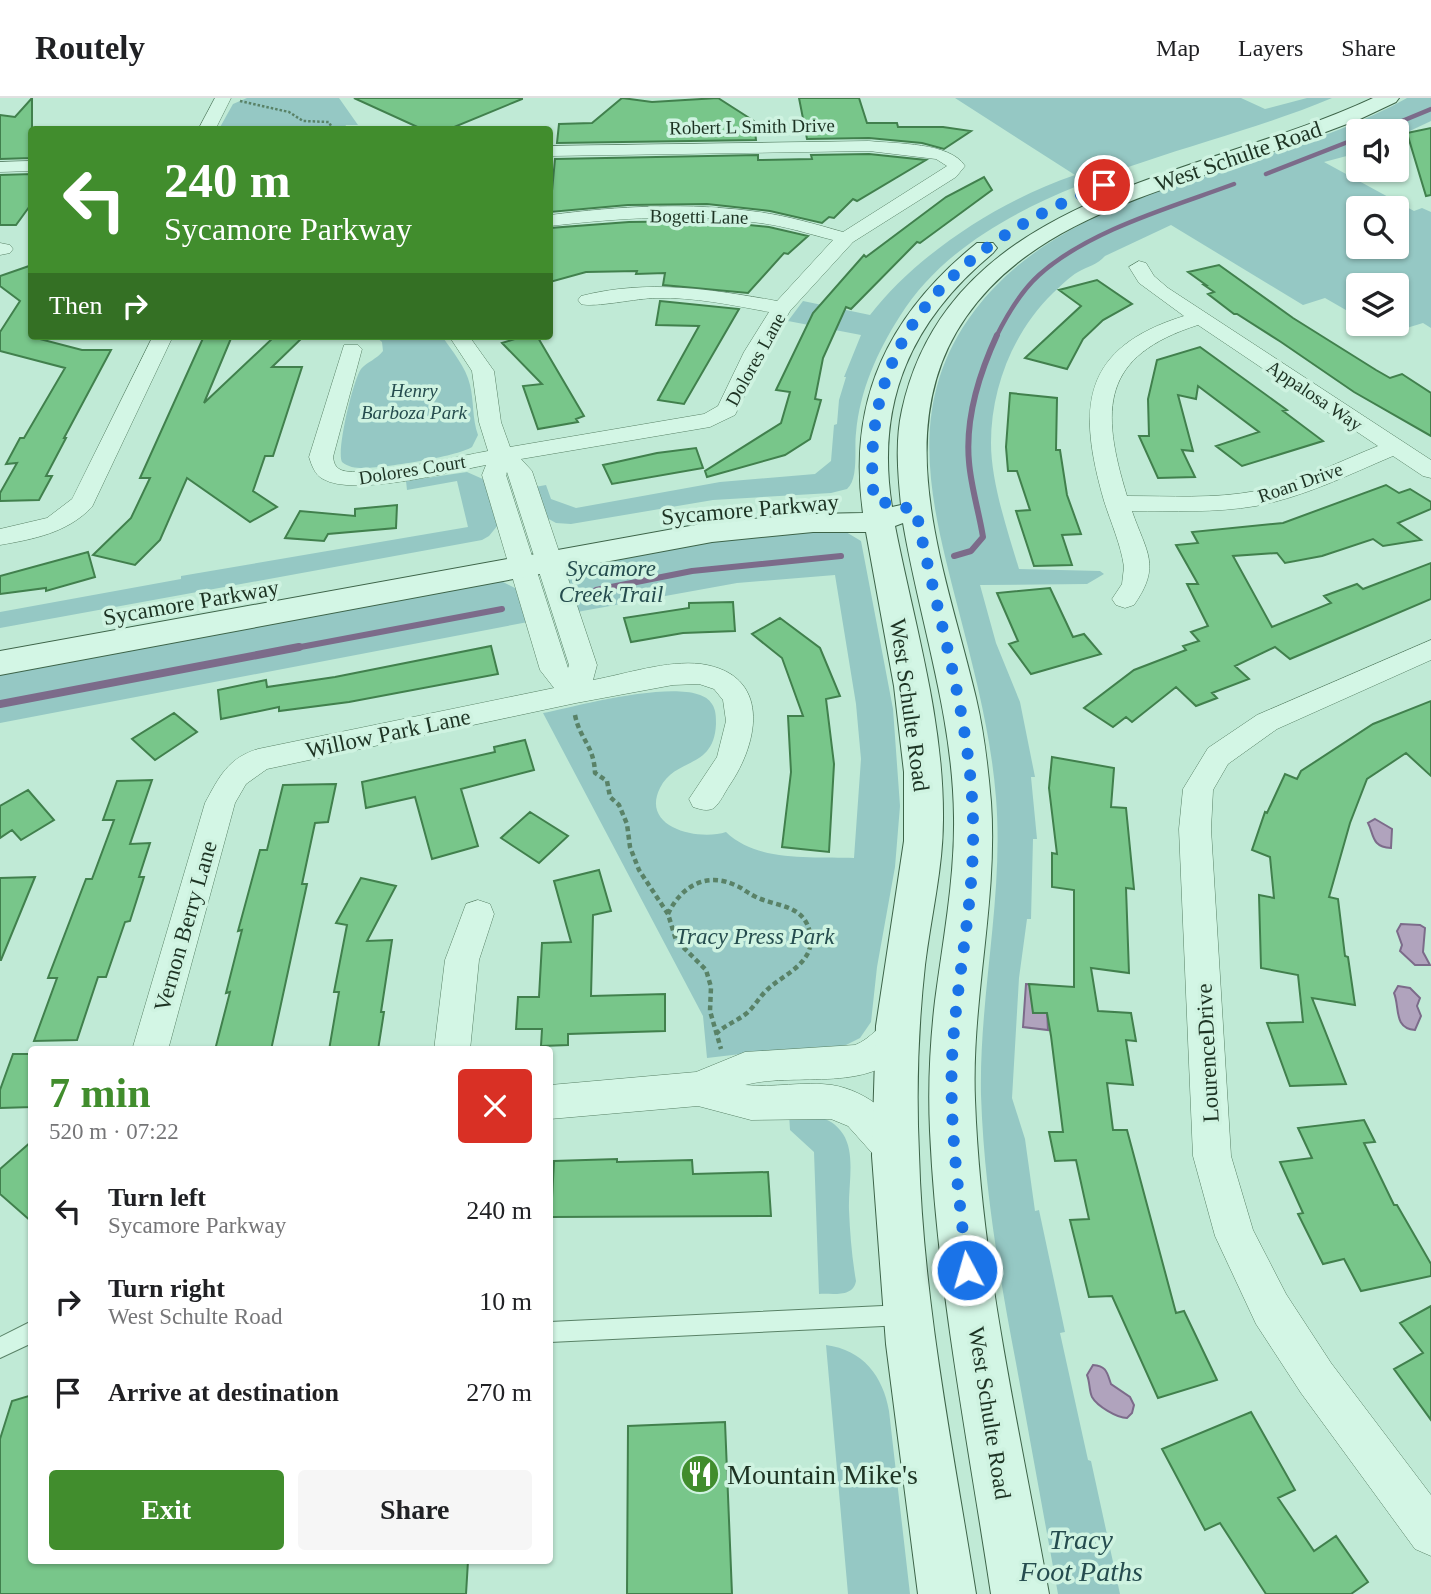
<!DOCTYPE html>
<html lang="en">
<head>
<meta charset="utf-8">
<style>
	:root { --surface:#fff; --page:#f6f6f6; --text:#202124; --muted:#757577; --line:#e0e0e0; --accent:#418d2d }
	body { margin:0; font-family:Georgia,serif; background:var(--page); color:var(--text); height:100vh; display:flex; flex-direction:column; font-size:26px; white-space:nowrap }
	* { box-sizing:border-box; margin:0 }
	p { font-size:23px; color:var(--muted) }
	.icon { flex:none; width:38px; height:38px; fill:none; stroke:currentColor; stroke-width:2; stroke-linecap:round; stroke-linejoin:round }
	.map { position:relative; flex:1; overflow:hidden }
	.panel { position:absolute; left:28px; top:948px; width:525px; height:518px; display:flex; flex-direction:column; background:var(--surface); border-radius:7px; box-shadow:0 2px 5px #0004 }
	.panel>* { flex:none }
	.top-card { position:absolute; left:28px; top:28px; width:525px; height:214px; border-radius:7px; box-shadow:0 2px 5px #0004; background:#418d2d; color:#fff; overflow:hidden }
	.fabs { position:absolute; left:1346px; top:21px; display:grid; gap:14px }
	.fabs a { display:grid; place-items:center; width:63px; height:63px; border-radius:7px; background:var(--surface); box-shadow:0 2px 5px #0004; font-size:35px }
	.pin { position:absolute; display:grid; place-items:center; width:60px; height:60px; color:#fff; margin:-30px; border:4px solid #fff; border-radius:50%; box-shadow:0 2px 7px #0007 }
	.me { position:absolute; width:77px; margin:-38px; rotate:354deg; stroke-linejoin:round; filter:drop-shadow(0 0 5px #0008) }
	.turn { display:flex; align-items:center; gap:24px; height:147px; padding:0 21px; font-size:32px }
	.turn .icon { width:91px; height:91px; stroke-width:2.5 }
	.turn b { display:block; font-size:49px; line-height:60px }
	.then { display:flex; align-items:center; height:66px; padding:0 21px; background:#0003; gap:14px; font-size:26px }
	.round { display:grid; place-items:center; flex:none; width:74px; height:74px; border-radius:7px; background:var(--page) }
	.headline { display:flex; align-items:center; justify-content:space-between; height:119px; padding:0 21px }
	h1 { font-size:42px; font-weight:700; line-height:52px; color:var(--accent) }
	.primary-button { display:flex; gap:14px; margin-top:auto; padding:14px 21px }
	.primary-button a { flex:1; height:80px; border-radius:7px; background:var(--accent); color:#fff; font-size:28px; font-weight:700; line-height:80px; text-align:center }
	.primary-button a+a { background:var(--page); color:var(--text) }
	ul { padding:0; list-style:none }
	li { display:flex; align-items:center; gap:21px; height:91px; padding:0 21px }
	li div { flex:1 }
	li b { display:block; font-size:26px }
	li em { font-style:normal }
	header { display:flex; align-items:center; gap:42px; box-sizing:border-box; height:98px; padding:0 35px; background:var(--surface); border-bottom:2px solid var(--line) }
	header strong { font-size:33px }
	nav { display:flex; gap:38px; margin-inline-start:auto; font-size:24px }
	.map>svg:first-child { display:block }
</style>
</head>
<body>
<header>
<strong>Routely</strong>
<nav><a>Map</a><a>Layers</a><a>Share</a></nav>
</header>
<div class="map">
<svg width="1431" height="1496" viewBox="0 0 1431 1496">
	<rect width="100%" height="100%" fill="#c0ead6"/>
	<path fill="#95c8c4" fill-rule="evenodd" d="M247 0H339L358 27H346L344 32 219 31 233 6Z
		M955 0H1241L1265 11 1307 0H1332C1196 58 984 84 900 218 877 254 860 292 856 335 854 350 859 381 847 391L831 395 713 402 571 426 556 425 547 420 535 389 546 387 551 401 576 410 720 384 815 376 831 363 834 327 837 326 839 302 846 279H844L861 237 788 223 803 203 870 217C918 155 1001 102 1075 77Z
		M1407 0H1431V23L1397 39 1396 33H1358V55L1324 64 1414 113 1422 110 1431 114V230L1423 225 1387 236 1369 226H1396V187H1358V219L1325 200 1303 207 1171 127 1105 158C1097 167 1088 168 1078 174 1069 179 1061 188 1053 195 1013 234 991 290 991 345 991 385 1008 434 1019 471L1100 473 1104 476 1087 486 980 487 996 545 1020 604 1035 679H1031L1037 741H1033L1031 821H1027L1019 880 1012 1000 1025 1041 1035 1113 1039 1112 1065 1234 1060 1235 1088 1362 1091 1363 1120 1496H1058C1044 1419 1030 1342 1016 1265 999 1176 984 1088 981 997 979 897 1004 799 996 700 991 636 975 576 959 514 932 408 902 308 975 212 1074 82 1273 76 1407 0ZM1358 110H1396V149H1358Z
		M375 238H442C452 253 466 269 470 287 474 303 472 320 478 337L472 349C456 359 383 370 363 370 355 370 348 369 342 364 336 354 353 282 361 271 367 264 377 261 383 253L382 244Z
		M467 374 485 382 498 427 489 438 482 442 0 530V514L181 481V478L468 429 457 383 407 392 406 383Z
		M799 434H846L861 443 893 611 900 708 895 769 877 869 871 924 860 940 842 949 774 952 707 960 703 918 543 615C574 609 695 575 712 606 716 612 716 619 716 626 714 672 675 659 660 690 640 730 699 743 726 734 758 765 814 758 854 760L861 661 856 606 835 477 737 485 577 514 567 481 572 473 582 466 696 445Z
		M501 483 517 491 528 524 0 625V574Z
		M789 1016C809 1017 830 1016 843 1036 856 1056 848 1088 849 1112 850 1136 852 1160 856 1183 853 1200 833 1195 819 1196L814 1054 790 1032Z
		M826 1247C863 1252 883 1278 889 1313L910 1496H848Z"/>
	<path fill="#b0a3bd" stroke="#7c6b8a" stroke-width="2" d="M1375 721 1392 731 1391 750C1371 749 1374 736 1368 725Z
		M1401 826 1420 827 1425 830 1423 854 1430 867H1415L1400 853 1402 847 1397 833Z
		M1026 886 1040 887 1047 911 1048 932 1023 929Z
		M1398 888 1410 890 1420 900 1417 908 1421 918 1415 932C1393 930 1400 909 1394 895Z
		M1093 1267C1107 1268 1107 1275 1111 1286L1130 1299 1134 1307 1132 1315 1127 1320C1117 1320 1097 1308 1092 1299 1089 1293 1090 1284 1087 1277Z"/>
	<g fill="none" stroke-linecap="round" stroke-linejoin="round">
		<path stroke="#7c6b8a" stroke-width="4.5" d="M1378 33 1431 11
			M1266 76 1358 40
			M996 239C1007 217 1020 194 1039 177 1089 132 1172 109 1234 86"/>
		<path stroke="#7c6b8a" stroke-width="6" d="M954 458 971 453 983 439C979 414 971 389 969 364 965 321 979 276 997 237
			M596 492 692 473 841 458
			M290 551 502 511"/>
		<path stroke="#7c6b8a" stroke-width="8" d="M0 606 299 549"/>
	</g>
	<path fill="#78c68a" stroke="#41804d" stroke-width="2" d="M32 0V60L0 61V17L15 19Z
		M354 0H522V1L447 32H424Z
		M622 0 652 4 718 0 754 23 756 42 557 45 559 26 592 25Z
		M799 0H859L867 25H897L898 29H943L971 33 944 51 922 45 869 40 807 41Z
		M1431 30V97L1426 98 1407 35Z
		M869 56 926 62 857 103 853 101 834 120 829 119 822 125 770 113 707 106 628 107 550 114V93H552L555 61 758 57V62L812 61 811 57Z
		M32 76V105L16 127H0V77Z
		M984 79 992 92 920 145 917 144 851 211 846 209 823 260 815 301 821 302 810 341 785 357 707 379 705 373 781 325 790 294 776 292 813 215 864 157 866 159 946 99Z
		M708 123 769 129 808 138 788 156 784 155 748 195 663 187 665 175 636 176 637 173 586 174 550 184V130L629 124Z
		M32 167V239L82 252H111L64 340H66L46 378H52L39 402 0 403V395L17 365 6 366 20 340H24L65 270 0 253V234L20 203 0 188V178Z
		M1219 167 1293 220 1376 272 1390 280 1402 276 1431 295V338L1354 294 1281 244 1237 216H1234L1208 196 1214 194 1204 187H1206L1188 174Z
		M1097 182 1132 206 1103 222 1083 241 1067 271 1025 260 1081 208 1059 192Z
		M660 203 739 211 684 306 658 302 699 228 656 227Z
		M204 238H232L204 305 275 238H304L272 269H302L273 358H265L253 393 277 409 250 424 187 380 160 442 135 467 93 457 131 420 150 380H140Z
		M524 238H537L584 318 576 321 578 324 538 331 523 288 542 286 502 245Z
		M1200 249 1287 312 1283 313 1323 343 1242 368 1216 348 1259 334 1198 288 1196 301 1178 297 1193 353 1182 352 1195 379 1158 380 1139 338H1149L1148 301 1157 262Z
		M1010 295 1057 300 1056 352H1060L1067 397 1081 436 1062 437 1072 467 1034 468 1016 413 1030 412 1017 373H1008L1006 349Z
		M696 350 703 370 612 386 603 367 657 355Z
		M1386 387 1399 395 1410 391 1431 404V411L1398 425 1421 442 1383 448 1373 441 1322 458 1285 465 1277 455 1233 458 1272 529 1331 505 1324 498 1357 486 1363 491 1431 465V501L1290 561 1275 549 1235 568 1249 581 1212 595 1217 600 1196 608 1176 589 1132 624 1126 619 1113 629 1084 610 1134 572 1186 552 1183 548 1199 543 1191 534 1208 528 1187 486H1198L1176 447 1198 445 1192 434 1283 425Z
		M397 407 396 430 328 436 324 443 285 440 300 413 355 418V411Z
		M88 454 95 479 46 493V490L0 496V478Z
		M1050 490 1073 539 1084 536 1101 556 1031 576 1009 546 1018 543 997 495Z
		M733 504 735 533 683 535 631 544 624 520 689 510V505Z
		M780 520 820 550 840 598 826 601 834 666 829 754 782 749 791 674 788 618H803L782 560 752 536Z
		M491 548 498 576 349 604 279 613V609L221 621 218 592 266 582 267 589 335 579Z
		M1431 603V678L1406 655 1367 681 1350 725 1329 799 1338 801 1345 858 1348 859 1355 907 1312 900 1346 986 1290 988 1267 925 1303 924 1298 877 1261 870 1259 797 1274 800 1270 759 1252 752 1265 714 1267 715 1285 676 1297 681 1301 673 1373 626Z
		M174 615 197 634 155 662 132 641Z
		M525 642 534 672 461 691 478 748 432 761 415 699 366 710 362 684 495 654 494 649Z
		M1052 659 1114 670 1111 709 1126 710 1134 791 1126 790 1129 875 1091 870 1098 913 1131 915 1136 943 1126 942 1133 987 1107 985 1113 1032H1127L1176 1215 1184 1213 1217 1282 1158 1300 1112 1198 1089 1199 1070 1122 1089 1121 1076 1062 1055 1063 1049 1034H1063L1051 938 1047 915H1033L1029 886 1074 889V792L1052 789V755L1057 756 1049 690Z
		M152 682 130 746 150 745 139 779H144L130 823 125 824 106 879H98L77 942 34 943 57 880H48L86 781H92L114 722H103L117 683Z
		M336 686 328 724 315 725 302 786H307L271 952H215L230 894 226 895 242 832 238 833 260 752H267L283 687Z
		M28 692 54 722 21 742 12 732 0 740V708Z
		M530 714 568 738 539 765 501 740Z
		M599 772 611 813 593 817 591 898 665 896V933L568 936V947L541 948 542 931H516L518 899H539L542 845 571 844 554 783Z
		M35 779 1 862H0V780Z
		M361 780 396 788 367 843 392 842 381 914H384L378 952H329L339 894H334L347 827 336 825Z
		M13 956H32V1009L0 1010V992Z
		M1364 1022 1375 1044 1364 1045 1394 1107H1397L1431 1166V1178L1361 1193 1344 1161 1323 1166 1298 1116 1303 1115 1280 1064 1312 1060 1298 1030Z
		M32 1043V1124L0 1096V1071Z
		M617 1061V1064L692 1062 693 1076 768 1074 771 1118 551 1119 554 1063Z
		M1431 1208V1322L1394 1271 1423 1255 1400 1225Z
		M32 1297V1463H468L466 1496H0V1341L12 1303Z
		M1251 1314 1295 1392 1278 1400 1314 1453 1336 1438 1368 1484 1351 1496H1266L1220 1425 1205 1432 1162 1351Z
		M725 1324 732 1496H627L628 1328Z"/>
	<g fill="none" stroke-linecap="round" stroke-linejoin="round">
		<g stroke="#598267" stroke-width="2">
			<path id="service" d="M904 1207 911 1210 914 1217 911 1224 904 1227 550 1244V1224Z
				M32 1223V1245L0 1260V1239Z"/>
		</g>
		<g stroke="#598267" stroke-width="1">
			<path id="minor" d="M215 0H231L215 32H198Z
				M869 43C896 46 950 44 965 68L956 79 853 144 790 213 766 254 735 317 710 329 521 361 532 373 597 567 593 582C626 576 667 562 701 566 771 576 760 643 729 688 725 694 720 705 714 710 707 714 700 711 693 709L689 701 717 659 726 623 723 602 714 591 699 586 673 587 576 605 267 671 246 686 235 705 168 952H132L205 705C219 679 228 660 258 651L554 590 540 572 482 377 486 367C450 374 353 399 323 381 315 377 312 368 309 359L344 247H358L362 251 333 359C334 365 335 369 341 372 362 381 460 358 488 353L479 324 472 273 449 238H469L494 273 501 324 510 349 704 316 718 308 744 254 769 214C732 207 694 199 656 200 638 200 594 210 581 206L578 202 581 198C647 181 711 191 777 203L833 142C809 136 785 128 760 125 691 115 619 120 550 128V117C618 108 690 104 759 114 788 118 815 126 843 134L947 68 936 61 869 53 550 58V48ZM507 374 569 567 568 570 506 377Z
				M32 63V73L0 74V64Z
				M0 145 10 147 13 151 10 155 0 157Z
				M1139 163 1146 165 1154 178 1168 190 1431 362V380L1423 378 1393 358C1348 377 1304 399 1256 408 1215 415 1173 413 1132 413 1146 454 1162 467 1134 507L1125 510 1116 507 1112 501 1122 486 1124 469C1121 447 1111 425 1104 403 1077 309 1081 250 1184 218L1139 185 1129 169ZM1198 227 1378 348C1338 364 1298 385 1256 393 1214 401 1170 398 1127 398 1100 310 1101 258 1198 227Z
				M153 238H173L92 409C67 435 34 441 0 447V431L47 420 72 401Z
				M1431 542V562L1277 631 1228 666 1213 692 1211 731 1231 1058 1253 1132 1286 1196 1331 1265 1431 1397V1458L1415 1451 1301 1295 1256 1226 1215 1138 1193 1058 1179 731 1183 691 1208 650 1257 617Z
				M478 802 490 806 494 816 479 862 470 952H434L445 862 466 806Z
				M897 919 910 924 915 935C884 1001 801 972 745 987 774 990 803 983 832 987 868 993 898 1019 913 1052L907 1065 894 1070 881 1065 848 1028 831 1021 751 1022 698 1008 550 1021V987L696 974 745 954 855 947C871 941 880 925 897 919Z"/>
		</g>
		<g stroke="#3d6449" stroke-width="2">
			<path id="secondary" d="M1373 0H1399L1396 4 1360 21C1316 38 1272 54 1228 69 1134 101 1025 133 966 219 886 333 948 479 976 600 984 634 988 669 991 704 998 804 971 902 975 1002 981 1168 1020 1333 1049 1496H991C968 1343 937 1188 930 1033 928 989 930 946 935 903 943 842 955 781 954 719 953 618 920 524 903 425L895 428C914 525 944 622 943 722 943 770 931 818 925 867 918 930 916 993 919 1056 923 1204 953 1350 976 1496H918L886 1246 872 1058 876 928 904 743V674L894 588 866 434H813L712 444 0 577V553L712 424 813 416 863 415C847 301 889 216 977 145H993L997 150 993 155C912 222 875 303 892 409L901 407C898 376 895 343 902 312 950 94 1205 79 1373 0Z"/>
		</g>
		<path stroke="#598267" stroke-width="2.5" stroke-dasharray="2.5 2" stroke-linecap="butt" d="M240 3 289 14 303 23 329 24 333 32"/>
		<path stroke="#598267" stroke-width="4.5" stroke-dasharray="5 3.5" stroke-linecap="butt" d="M575 617C580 642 594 647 595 675L607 683 610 699 619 707 627 726 630 749 639 772 668 816 676 842 706 872 711 889 710 913 721 951
			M668 816C681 788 707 773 737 788 744 791 749 796 756 799 777 809 804 806 810 835 811 842 811 849 808 855 799 872 781 879 768 891 760 898 755 908 747 915 737 923 725 927 716 936"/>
		<use href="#service" fill="#d3f6e5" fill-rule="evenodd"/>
		<use href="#minor" fill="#d3f6e5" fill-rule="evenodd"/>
		<use href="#secondary" fill="#d3f6e5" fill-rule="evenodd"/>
	</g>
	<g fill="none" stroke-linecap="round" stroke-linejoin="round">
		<path stroke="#1a73e8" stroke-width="12" stroke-dasharray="0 21.6" d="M967 1172C960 1102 949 1031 952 961 956 881 975 803 973 724 971 617 936 516 916 412L874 402C857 237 962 143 1104 87"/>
	</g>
	<defs>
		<g id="restaurant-disc" transform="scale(2.0125)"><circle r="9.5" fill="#418d2d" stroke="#cff3e1"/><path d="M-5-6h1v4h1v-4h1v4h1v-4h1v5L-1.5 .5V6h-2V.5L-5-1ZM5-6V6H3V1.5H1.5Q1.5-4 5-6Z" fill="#fff"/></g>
	</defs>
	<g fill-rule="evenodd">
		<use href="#restaurant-disc" x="700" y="1376"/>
	</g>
	<g text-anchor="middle" stroke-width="7" stroke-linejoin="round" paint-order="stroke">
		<g font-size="19" fill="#1d3323" stroke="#cff3e1">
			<text transform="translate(752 28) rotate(-1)" y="7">Robert L Smith Drive</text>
			<text transform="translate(699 118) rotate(1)" y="7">Bogetti Lane</text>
			<text transform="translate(755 261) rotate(-61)" y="7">Dolores Lane</text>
			<text transform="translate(1315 297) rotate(34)" y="7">Appalosa Way</text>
			<text transform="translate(412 371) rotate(-9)" y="7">Dolores Court</text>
			<text transform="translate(1300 384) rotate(-19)" y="7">Roan Drive</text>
		</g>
		<g font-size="19" font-style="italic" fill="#254c4e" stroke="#cff3e1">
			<text x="414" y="299">Henry<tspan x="414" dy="22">Barboza Park</tspan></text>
		</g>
		<g font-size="23" fill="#1d3323" stroke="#cff3e1">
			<text transform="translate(1238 58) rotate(-19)" y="8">West Schulte Road</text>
			<text transform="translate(750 411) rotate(-5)" y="8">Sycamore Parkway</text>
			<text transform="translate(191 504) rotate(-10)" y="8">Sycamore Parkway</text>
			<text transform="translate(910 607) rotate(82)" y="8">West Schulte Road</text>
			<text transform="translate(388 635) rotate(-12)" y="8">Willow Park Lane</text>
			<text transform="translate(185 828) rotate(-74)" y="8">Vernon Berry Lane</text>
			<text transform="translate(1207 955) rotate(-93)" y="8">LourenceDrive</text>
			<text transform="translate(990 1315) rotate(81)" y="8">West Schulte Road</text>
		</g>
		<g font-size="23" font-style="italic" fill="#254c4e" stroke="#cff3e1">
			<text x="611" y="478">Sycamore<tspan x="611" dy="26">Creek Trail</tspan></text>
			<text x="755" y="846">Tracy Press Park</text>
		</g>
		<g font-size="28" fill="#1d3323" stroke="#cff3e1" text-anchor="start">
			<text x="727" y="1386">Mountain Mike's</text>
		</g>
		<g font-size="28" font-style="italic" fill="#254c4e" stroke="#cff3e1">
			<text x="1081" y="1451">Tracy<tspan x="1081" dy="32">Foot Paths</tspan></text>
		</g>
	</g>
</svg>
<div class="fabs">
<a><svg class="icon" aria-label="sound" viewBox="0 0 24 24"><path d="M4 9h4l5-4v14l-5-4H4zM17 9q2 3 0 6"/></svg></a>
<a><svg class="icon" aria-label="search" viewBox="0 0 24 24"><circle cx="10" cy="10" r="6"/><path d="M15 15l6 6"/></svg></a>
<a><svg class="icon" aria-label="layers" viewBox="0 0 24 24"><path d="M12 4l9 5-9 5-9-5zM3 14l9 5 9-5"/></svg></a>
</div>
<div class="pin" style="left:1104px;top:87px;background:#d93025"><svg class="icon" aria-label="arrive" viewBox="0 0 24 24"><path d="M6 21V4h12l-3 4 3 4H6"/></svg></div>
<svg class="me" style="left:967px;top:1172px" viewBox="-20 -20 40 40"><circle r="17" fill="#1a73e8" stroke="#fff" stroke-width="3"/><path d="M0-11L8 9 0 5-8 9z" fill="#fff"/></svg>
<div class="top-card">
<div class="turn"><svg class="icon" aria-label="left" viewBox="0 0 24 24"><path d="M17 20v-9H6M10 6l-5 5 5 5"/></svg><div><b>240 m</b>Sycamore Parkway</div></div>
<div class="then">Then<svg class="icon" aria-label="right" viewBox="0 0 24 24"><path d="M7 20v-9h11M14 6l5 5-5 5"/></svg></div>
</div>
<section class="panel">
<div class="headline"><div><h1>7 min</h1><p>520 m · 07:22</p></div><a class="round" style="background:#d93025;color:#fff"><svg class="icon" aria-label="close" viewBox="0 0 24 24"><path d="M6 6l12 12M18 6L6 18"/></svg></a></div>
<ul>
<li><svg class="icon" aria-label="left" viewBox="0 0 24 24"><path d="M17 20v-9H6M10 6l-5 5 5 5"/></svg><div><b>Turn left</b><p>Sycamore Parkway</p></div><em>240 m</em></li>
<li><svg class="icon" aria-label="right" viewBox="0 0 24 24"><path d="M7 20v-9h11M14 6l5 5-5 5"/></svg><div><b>Turn right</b><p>West Schulte Road</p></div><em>10 m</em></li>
<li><svg class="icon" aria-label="arrive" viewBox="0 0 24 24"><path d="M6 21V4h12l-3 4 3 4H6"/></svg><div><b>Arrive at destination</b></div><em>270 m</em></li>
</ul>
<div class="primary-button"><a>Exit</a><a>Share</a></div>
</section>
</div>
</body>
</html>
